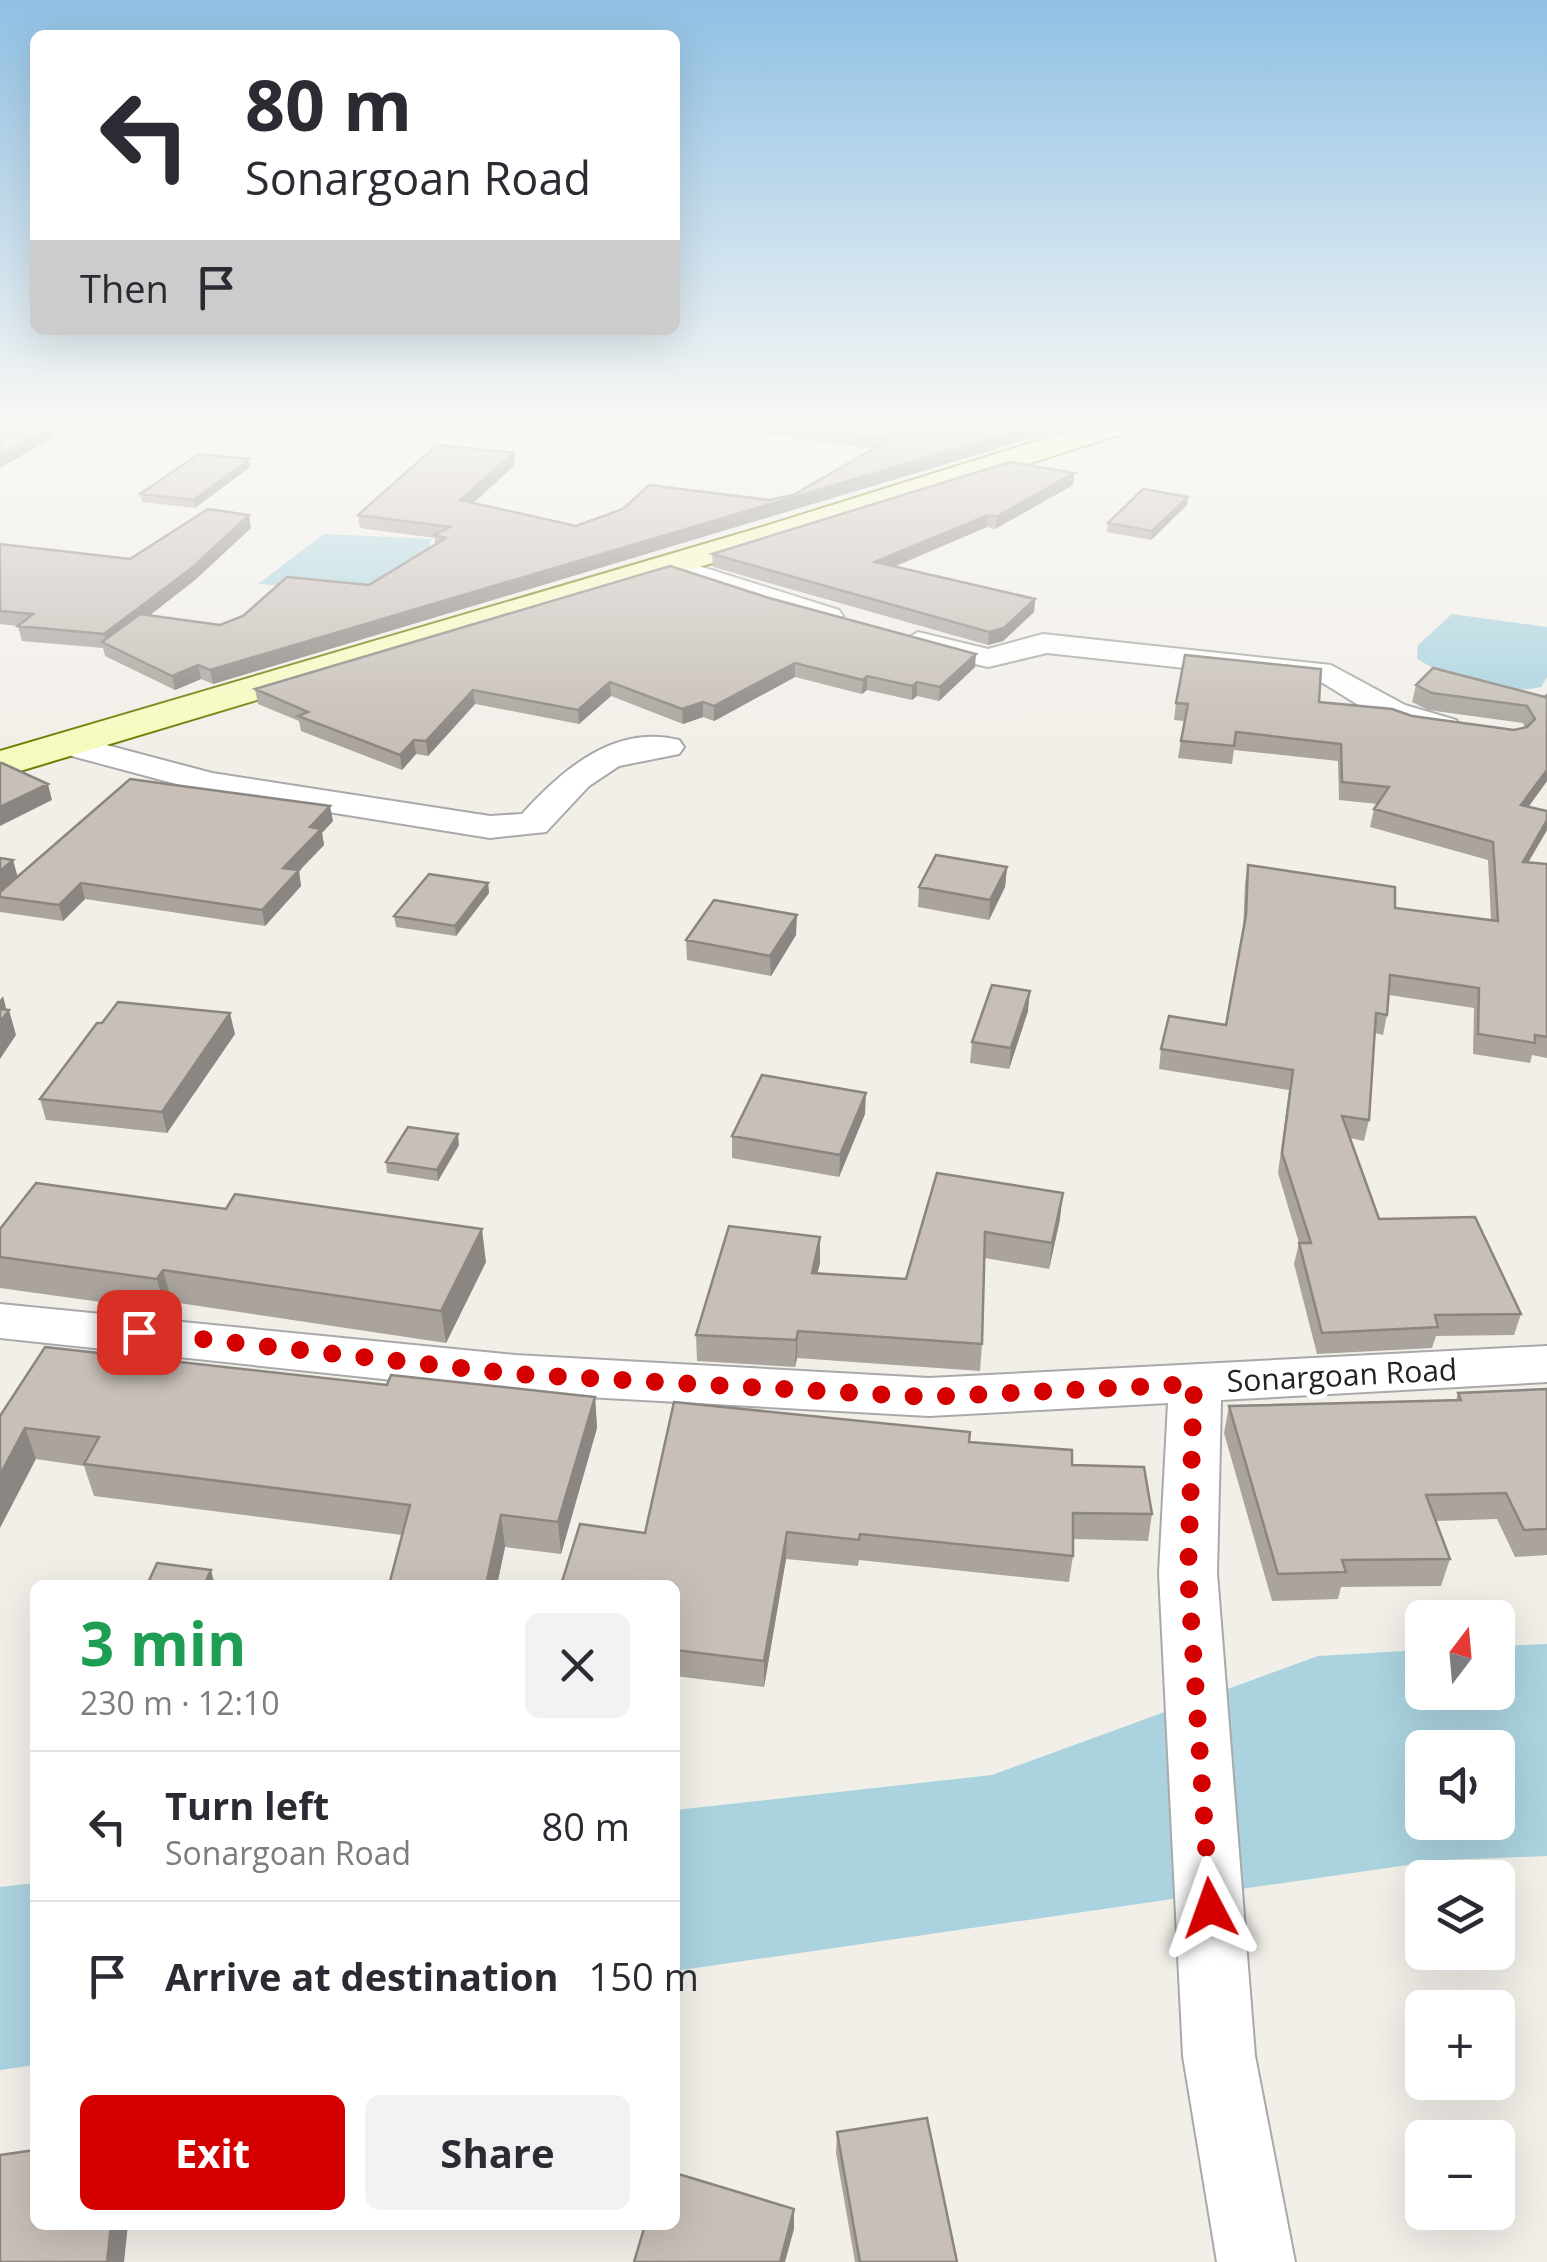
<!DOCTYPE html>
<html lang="en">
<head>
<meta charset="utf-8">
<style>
	:root { --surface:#fff; --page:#f2f2f3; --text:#2b2b33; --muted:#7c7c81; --line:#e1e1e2; --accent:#d40000 }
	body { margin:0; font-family:"Open Sans",sans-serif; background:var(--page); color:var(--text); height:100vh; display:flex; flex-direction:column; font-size:38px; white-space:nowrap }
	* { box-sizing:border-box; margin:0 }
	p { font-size:32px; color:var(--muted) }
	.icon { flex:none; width:55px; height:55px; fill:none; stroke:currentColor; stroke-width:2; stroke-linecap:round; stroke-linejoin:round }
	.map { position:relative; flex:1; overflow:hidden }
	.side { position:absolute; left:30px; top:1580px; width:650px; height:650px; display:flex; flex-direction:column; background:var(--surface); border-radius:15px; box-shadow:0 10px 40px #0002 }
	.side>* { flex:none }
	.hud { position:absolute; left:30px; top:30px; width:650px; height:305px; border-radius:15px; box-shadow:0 10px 40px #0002; background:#fff; color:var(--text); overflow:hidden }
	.needle { width:65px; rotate:16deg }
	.buttons { position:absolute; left:1405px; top:1600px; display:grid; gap:20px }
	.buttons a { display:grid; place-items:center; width:110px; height:110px; border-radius:15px; background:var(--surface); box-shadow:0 10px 40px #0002; font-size:50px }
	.pin { position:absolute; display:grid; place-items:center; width:85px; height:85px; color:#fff; margin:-42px; border-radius:20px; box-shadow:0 5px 15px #0006 }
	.me { position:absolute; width:110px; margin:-55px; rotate:356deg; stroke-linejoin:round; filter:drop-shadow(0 0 8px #0008) }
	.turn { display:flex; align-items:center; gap:35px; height:210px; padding:0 50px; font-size:45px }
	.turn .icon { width:130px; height:130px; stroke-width:2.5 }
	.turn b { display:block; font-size:70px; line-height:85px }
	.then { display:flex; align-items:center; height:95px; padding:0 50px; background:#0003; gap:20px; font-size:38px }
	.round { display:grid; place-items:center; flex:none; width:105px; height:105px; border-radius:15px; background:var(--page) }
	.overview { display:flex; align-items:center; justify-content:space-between; height:170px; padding:0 50px }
	h1 { font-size:60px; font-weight:700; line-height:75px; color:#1e9e55 }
	.cta { display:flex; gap:20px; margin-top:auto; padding:20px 50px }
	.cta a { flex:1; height:115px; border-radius:15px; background:var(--accent); color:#fff; font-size:40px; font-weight:700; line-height:115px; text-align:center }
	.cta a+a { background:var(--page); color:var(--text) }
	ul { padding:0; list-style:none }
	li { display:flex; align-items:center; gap:30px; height:150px; padding:0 50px; border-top:2px solid var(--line) }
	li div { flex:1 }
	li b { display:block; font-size:38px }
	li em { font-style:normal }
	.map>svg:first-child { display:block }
</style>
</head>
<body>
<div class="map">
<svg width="1547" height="2262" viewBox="0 0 1547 2262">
	<rect width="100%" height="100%" fill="#f2efe9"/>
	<path fill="#aad3df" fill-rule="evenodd" d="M324 534 432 539 426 553 380 593 258 584Z
		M1452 614 1547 627V677L1541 687C1502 696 1451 679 1417 659L1418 645Z
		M1547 1644V1856L1442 1860 675 1971V1810L992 1775 1318 1656 1422 1650V1692H1498V1646ZM1422 1748H1498V1822H1422Z
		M35 1883V2065L0 2070V1887Z"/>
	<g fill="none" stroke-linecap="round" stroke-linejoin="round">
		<g stroke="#a9a9a9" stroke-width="4">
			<path id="minor" d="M667 556 839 610 843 616 828 625 657 571 653 565Z
				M918 632 988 649 1043 634 1331 665 1405 705 1456 720 1461 727 1456 734 1444 737 1381 719 1323 683 1047 653 988 667 907 648 903 641Z
				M65 734 212 773 490 816 522 814C562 770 614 724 679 740L684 747 679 754 619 766 589 786 546 832 490 838 210 793 53 751 48 744 53 737Z
				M0 1304 515 1355 929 1378 1547 1346V1382L1221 1400 1217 1573 1255 2056 1295 2262H1217L1183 2056 1159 1573 1168 1403 929 1416 515 1393 0 1338Z"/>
		</g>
		<g stroke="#707d05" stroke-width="4">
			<path id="secondary" d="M1088 425H1135L1131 431 786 541 0 777V751L762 527Z"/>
		</g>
		<use href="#minor" fill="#fff" fill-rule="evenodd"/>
		<use href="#secondary" fill="#f7fabf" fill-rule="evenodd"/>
	</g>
	<path fill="#aba49e" d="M760 425H1060L1059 430 213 684 201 679 175 690 105 656 103 648 22 641 18 626 0 624V544L130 559 251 528 195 580 150 615 220 625 369 585 435 545V538L360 528 358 515 515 465 473 503 576 526 769 500 793 495 873 449 760 433Z
		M250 467 195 508 142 502 140 494Z
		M1074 473 1073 485 995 529 987 527 894 567 1035 599 1034 612 1003 641 988 645 713 567 712 554Z
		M1188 497 1187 505 1151 540 1107 532 1108 523Z
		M670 566 975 667 939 701 917 696 912 700 867 690 862 694 795 677 714 721 703 717 683 724 611 696 579 724 475 704 428 756 416 754 402 770 301 731 299 721 258 704 255 689Z
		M1416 685 1545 697 1547 695V781L1528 806 1547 811V830L1528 862 1547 864V1058L1532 1055 1530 1063 1473 1054 1474 1008 1389 995 1387 1015 1383 1035 1375 1033 1369 1120 1364 1141 1350 1138 1379 1219 1521 1314 1514 1335 1436 1336 1432 1348 1317 1354 1294 1264 1299 1243 1278 1173 1289 1090 1159 1069 1161 1049 1226 1025 1243 932 1245 883 1248 865 1395 908 1491 920 1488 860 1370 827 1374 809 1377 804 1339 800 1338 761 1234 750 1232 764 1178 758 1184 721 1174 720 1176 703 1319 702 1514 730 1525 728 1523 723 1428 710 1412 702Z
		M333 821 322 833 324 845 299 871 301 886 265 926 85 899 63 921 0 912V858L13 860 17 877Z
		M1007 867 1005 887 989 920 918 907 919 887Z
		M488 883 489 893 456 936 396 927 394 916Z
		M796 935 771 976 687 960 686 940Z
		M1028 1011 1009 1069 970 1063 972 1042Z
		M235 1034 167 1133 46 1120 40 1099Z
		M865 1114 839 1177 732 1158V1136Z
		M459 1145 438 1181 387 1173 386 1162Z
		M937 1173 1060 1219 1049 1269 985 1258 982 1344 980 1371 797 1358 795 1367 697 1361 696 1335 820 1263 817 1273 906 1279Z
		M226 1209 486 1262 446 1343 172 1302 165 1311 0 1288V1229Z
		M387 1385 595 1397 597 1428 561 1554 505 1547 497 1585H389L402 1535 94 1496 84 1466 36 1459 0 1416Z
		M1547 1389V1555L1515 1557 1497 1519 1436 1521 1450 1559 1441 1586 1341 1587 1338 1599 1272 1601 1224 1433 1229 1406 1456 1400 1458 1393Z
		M969 1442 1072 1465 1152 1514 1148 1541 1073 1539V1556L1069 1582 859 1560 858 1566 786 1559 764 1687 675 1676V1585L645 1533Z
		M837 2132 957 2262H855L836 2153Z"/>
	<path fill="#8b8681" d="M53 425H60L62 432 0 468V456Z
		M1037 425H1060L1059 430 213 684 210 670Z
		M514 453 515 465 462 513 460 500Z
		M249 459 250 467 195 508 194 500Z
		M1074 473 1073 485 995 529 996 517Z
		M1188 497 1187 505 1151 540 1152 531Z
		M249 515 251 528 195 580 110 646 106 644 104 634Z
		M988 515 987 527 874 575 875 562Z
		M1035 599 1034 612 1003 641 988 645 989 632Z
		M976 654 975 667 939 701 940 687Z
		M795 663V677L714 721V706Z
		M198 665 201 679 175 690 172 676Z
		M867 676V690L862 694 863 680Z
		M610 682 611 696 579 724 578 710Z
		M917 682V696L912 700V686Z
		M473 690 475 704 428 756 426 741Z
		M703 702V717L683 724 682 709Z
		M414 740 416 754 402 770 400 755Z
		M1547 770V781L1517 823 1521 805Z
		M48 784 52 800 0 826V807Z
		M330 806 333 821 322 833 324 845 299 871 301 886 265 926 262 910 283 868 310 827Z
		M1547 820V830L1518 880 1523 862Z
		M13 860 20 885 0 897V871Z
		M1007 867 1005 887 989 920 990 900Z
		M81 883 85 899 63 921 59 905Z
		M488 883 489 893 456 936 455 926Z
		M797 915 796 935 771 976 770 956Z
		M1030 991 1028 1011 1009 1069 1011 1048Z
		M3 996 7 1012 9 1010 16 1035 0 1059V1000Z
		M230 1013 235 1034 167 1133 162 1112Z
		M866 1093 865 1114 839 1177 840 1155Z
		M458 1134 459 1145 438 1181 437 1170Z
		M1063 1193 1060 1219 1049 1269 1052 1243Z
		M482 1229 486 1262 446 1343 441 1311Z
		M820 1237V1263L811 1299 812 1273Z
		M163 1270 172 1302 165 1311 157 1279Z
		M798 1331 797 1358 795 1367 796 1340Z
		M595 1397 597 1428 561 1554 558 1522Z
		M25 1428 36 1459 0 1528V1475Z
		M501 1515 505 1547 497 1585H486Z
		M787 1532 786 1559 764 1687V1661Z
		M211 1570 214 1582 213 1585H204Z
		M794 2209V2229L785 2262H780Z
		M111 2225H128L124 2262H107Z"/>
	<path fill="#c7bfb8" stroke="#8b8681" stroke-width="2.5" d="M0 425H53L0 456Z
		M788 425H1037L210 670 198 665 172 676 102 642 140 614 220 625 243 616 287 577 369 585 446 538 434 535 450 527 358 515 437 445 514 453 460 500 576 526 623 509 649 485 769 500 793 495 889 440Z
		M199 454 249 459 194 500 140 494Z
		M1010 462 1074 473 996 517 988 515 875 562 1035 599 1004 628 989 632 712 554Z
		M1143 489 1188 497 1152 531 1108 523Z
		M208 509 249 515 193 567 104 634 18 626 33 614 0 611V544L130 559Z
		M670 566 769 598 976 654 940 687 917 682 912 686 867 676 863 680 795 663 714 706 703 702 682 709 610 682 578 710 473 690 426 741 414 740 400 755 298 716 308 712 255 689Z
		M1185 655 1321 669 1319 702 1392 709 1412 716 1514 730 1527 727 1535 719 1527 706 1432 693 1416 685 1433 668 1545 697 1547 695V770L1521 805 1547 811V820L1523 862 1547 864V1037L1535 1035V1043L1478 1034 1479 988 1390 975 1387 1015 1376 1013 1369 1120 1342 1116 1379 1219 1475 1217 1521 1314 1435 1315 1438 1327 1322 1333 1299 1243H1311L1282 1153 1293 1070 1161 1049 1169 1016 1226 1025 1246 915 1248 865 1395 887V908L1498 921 1493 842 1374 809 1389 787 1342 782 1341 744 1236 732 1234 746 1181 741 1188 704 1176 703Z
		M0 763H2L48 784 0 807Z
		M130 779 330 806 310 827 321 829 283 868 299 870 262 910 81 883 59 905 0 897V892Z
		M936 855 1007 867 990 900 919 887Z
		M0 858 13 860 0 871Z
		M429 874 488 883 455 926 394 916Z
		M714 900 797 915 770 956 686 940Z
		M992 985 1030 991 1011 1048 972 1042Z
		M118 1002 230 1013 162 1112 40 1099 97 1023H102Z
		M0 1009 9 1010 0 1022Z
		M762 1075 866 1093 840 1155 732 1136Z
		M408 1127 458 1134 437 1170 386 1162Z
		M937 1173 1063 1193 1052 1243 985 1232 982 1344 798 1331 796 1340 696 1335 729 1226 820 1237 812 1273 906 1279Z
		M36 1183 226 1209 235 1194 482 1229 441 1311 163 1270 157 1279 0 1257V1229Z
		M45 1347 387 1385 391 1375 595 1397 558 1522 501 1515 486 1585H389L410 1505 84 1464 99 1437 25 1428 0 1475V1416Z
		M1547 1389V1529L1524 1530 1506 1493 1426 1495 1450 1559 1342 1560 1346 1572 1278 1574 1229 1406 1461 1400 1458 1393Z
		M674 1402 970 1432 969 1442 1072 1450V1465L1144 1467 1152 1514 1073 1513V1556L860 1534 859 1540 787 1532 764 1661 675 1650V1585H561L580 1524 645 1533Z
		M157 1563 211 1570 204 1585H147Z
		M927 2118 957 2262H860L837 2132Z
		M35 2150V2225H111L107 2262H0V2155Z
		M675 2173 794 2209 780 2262H634L645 2225H675Z"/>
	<linearGradient id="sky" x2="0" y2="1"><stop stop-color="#8fc0e4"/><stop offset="0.57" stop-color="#f9f8f5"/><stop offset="1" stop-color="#f9f8f5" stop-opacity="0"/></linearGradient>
	<rect width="1547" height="742" fill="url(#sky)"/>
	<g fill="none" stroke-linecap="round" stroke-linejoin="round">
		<path stroke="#d40000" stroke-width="18" stroke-dasharray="0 32.4" d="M139 1332 515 1374 928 1397 1194 1384 1188 1573 1210 1908"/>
	</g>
	<g text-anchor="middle" stroke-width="10" stroke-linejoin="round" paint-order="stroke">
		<g font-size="30" fill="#222" stroke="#fff">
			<text transform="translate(1342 1376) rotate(-3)" y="10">Sonargoan Road</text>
		</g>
	</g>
</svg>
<div class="buttons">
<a><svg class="needle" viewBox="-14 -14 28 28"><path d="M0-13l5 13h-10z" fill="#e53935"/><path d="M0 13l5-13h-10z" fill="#7c7c81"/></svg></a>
<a><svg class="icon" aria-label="sound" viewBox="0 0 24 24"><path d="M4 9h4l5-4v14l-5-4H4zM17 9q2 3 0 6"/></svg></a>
<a><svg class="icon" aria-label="layers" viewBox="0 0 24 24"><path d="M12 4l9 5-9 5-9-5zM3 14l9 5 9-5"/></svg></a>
<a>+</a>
<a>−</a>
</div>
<div class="pin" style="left:139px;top:1332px;background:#d93025"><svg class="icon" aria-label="arrive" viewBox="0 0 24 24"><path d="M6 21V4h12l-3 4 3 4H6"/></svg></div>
<svg class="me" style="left:1210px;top:1908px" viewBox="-20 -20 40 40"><path d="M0-17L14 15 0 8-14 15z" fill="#d40000" stroke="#fff" stroke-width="4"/></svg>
<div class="hud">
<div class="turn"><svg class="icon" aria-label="left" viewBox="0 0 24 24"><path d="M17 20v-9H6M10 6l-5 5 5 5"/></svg><div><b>80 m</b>Sonargoan Road</div></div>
<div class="then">Then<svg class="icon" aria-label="arrive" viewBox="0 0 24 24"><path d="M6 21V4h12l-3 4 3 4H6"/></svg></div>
</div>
<section class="side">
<div class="overview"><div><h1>3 min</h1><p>230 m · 12:10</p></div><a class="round"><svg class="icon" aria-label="close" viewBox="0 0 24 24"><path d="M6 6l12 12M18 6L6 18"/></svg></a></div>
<ul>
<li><svg class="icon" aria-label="left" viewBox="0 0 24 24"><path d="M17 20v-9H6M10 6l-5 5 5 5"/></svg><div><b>Turn left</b><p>Sonargoan Road</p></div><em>80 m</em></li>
<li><svg class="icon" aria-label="arrive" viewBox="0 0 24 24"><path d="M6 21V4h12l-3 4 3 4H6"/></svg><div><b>Arrive at destination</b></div><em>150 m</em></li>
</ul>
<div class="cta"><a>Exit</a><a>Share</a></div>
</section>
</div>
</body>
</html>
